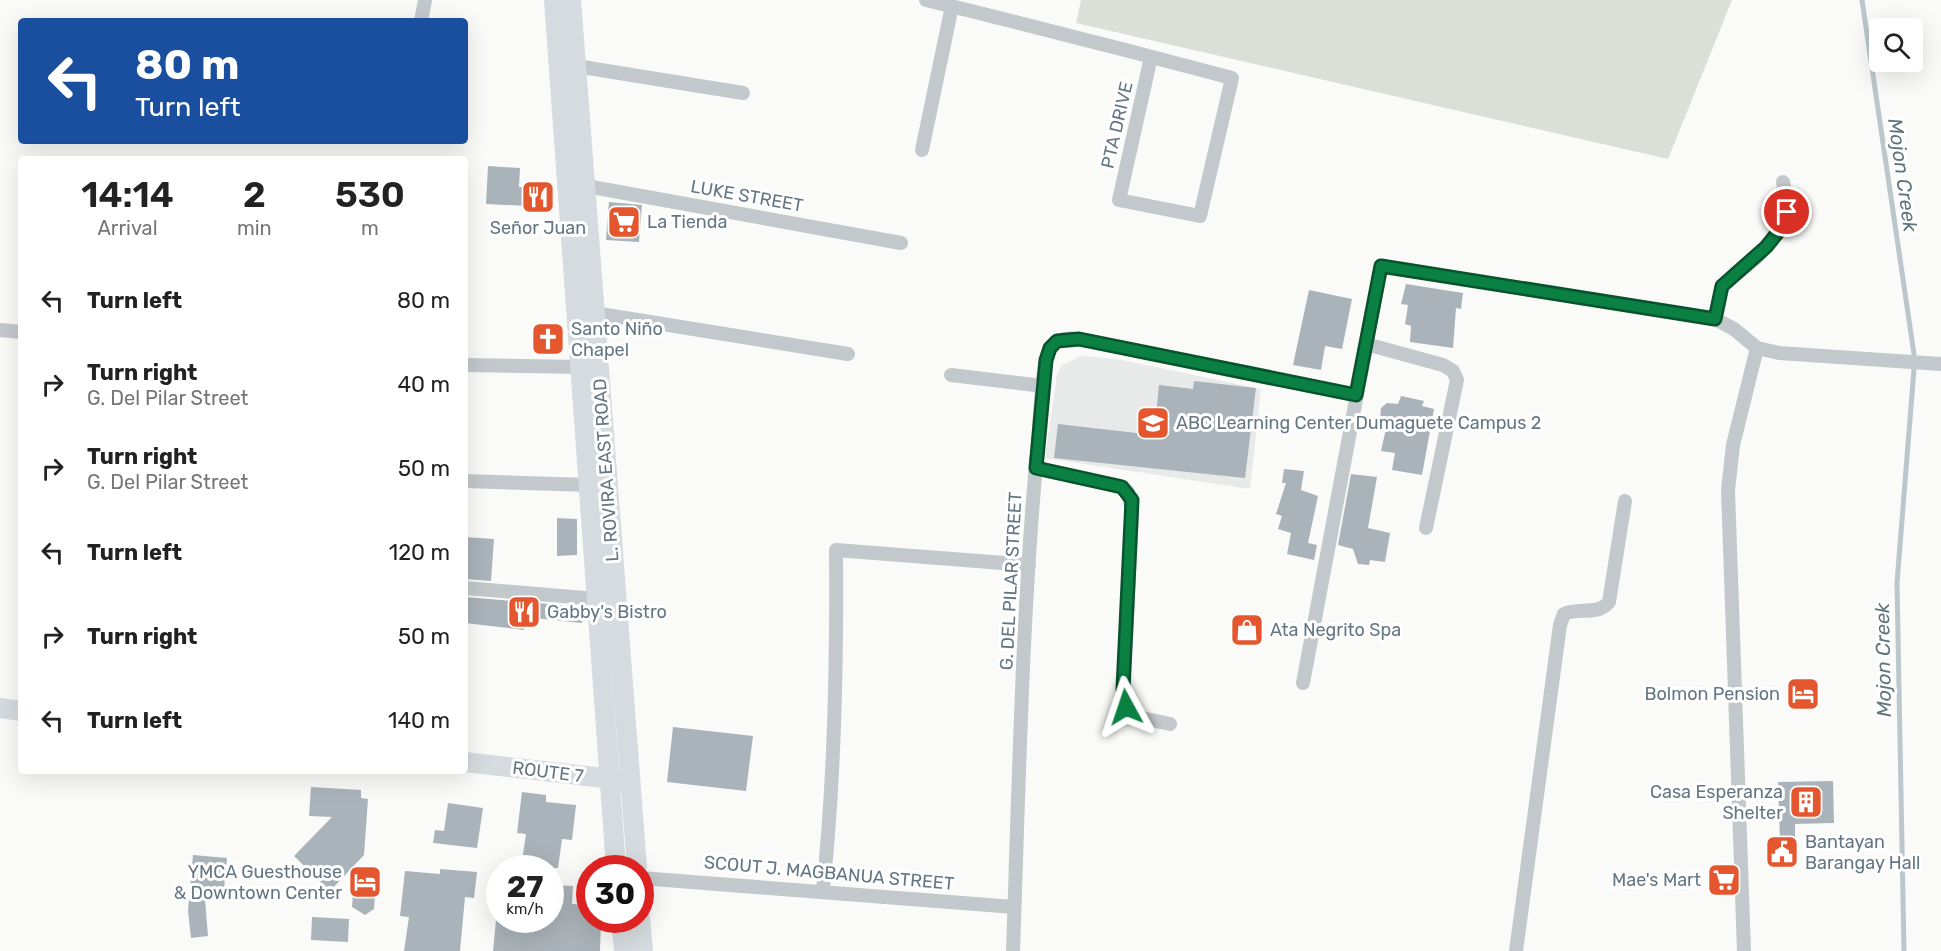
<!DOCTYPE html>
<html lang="en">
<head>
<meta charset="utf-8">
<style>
	:root { --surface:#fff; --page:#f2f2f2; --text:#222; --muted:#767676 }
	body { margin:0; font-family:Rubik,sans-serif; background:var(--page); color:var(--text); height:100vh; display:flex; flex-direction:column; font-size:22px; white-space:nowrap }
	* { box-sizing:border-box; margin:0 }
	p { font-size:20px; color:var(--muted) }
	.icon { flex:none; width:33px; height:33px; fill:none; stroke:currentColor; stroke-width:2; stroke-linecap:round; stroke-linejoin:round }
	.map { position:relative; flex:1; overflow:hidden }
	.drawer { position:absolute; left:18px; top:156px; width:450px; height:618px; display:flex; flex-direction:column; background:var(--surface); border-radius:6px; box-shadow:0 6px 24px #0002 }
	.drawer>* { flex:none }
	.top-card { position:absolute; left:18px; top:18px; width:450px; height:126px; border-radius:6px; box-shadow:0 6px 24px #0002; background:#1a4fa0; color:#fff; overflow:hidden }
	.tools { position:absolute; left:1869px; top:18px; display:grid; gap:12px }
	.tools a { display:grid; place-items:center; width:54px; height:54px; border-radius:6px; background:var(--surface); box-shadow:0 6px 24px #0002; font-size:30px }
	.speed { position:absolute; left:486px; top:855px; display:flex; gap:12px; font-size:30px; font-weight:700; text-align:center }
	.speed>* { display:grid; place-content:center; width:78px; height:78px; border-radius:50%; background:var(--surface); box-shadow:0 6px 24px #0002; line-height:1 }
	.speed small { font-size:15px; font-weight:400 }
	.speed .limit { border:9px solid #d22; background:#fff; color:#111 }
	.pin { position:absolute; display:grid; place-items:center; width:51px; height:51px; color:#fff; margin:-26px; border:3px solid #fff; border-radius:50%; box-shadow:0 2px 6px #0007 }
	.me { position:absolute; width:66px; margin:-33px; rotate:355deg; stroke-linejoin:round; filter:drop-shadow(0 0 4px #0008) }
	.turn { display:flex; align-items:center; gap:21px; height:126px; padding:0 18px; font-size:27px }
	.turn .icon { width:78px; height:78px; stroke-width:2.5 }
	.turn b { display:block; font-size:42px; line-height:51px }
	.eta { display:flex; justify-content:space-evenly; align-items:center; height:102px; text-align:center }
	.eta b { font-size:36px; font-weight:600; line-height:42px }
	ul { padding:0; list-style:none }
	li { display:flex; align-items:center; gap:18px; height:84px; padding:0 18px }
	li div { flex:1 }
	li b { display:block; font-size:22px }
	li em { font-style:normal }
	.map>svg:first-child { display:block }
</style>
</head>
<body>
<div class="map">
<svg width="1941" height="951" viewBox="0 0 1941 951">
	<rect width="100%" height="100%" fill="#fafaf8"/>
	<path fill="#e8e9e9" d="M1081 356 1117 359 1261 389 1250 489 1045 458 1057 374 1062 365Z"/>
	<path fill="#dadfd7" d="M1081 0H1732L1668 159 1076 23Z"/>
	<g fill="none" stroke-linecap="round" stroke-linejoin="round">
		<path stroke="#bbc7cb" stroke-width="5" d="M1862 0 1914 354
			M1904 951 1897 583 1914 369"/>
	</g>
	<path fill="#aab3b9" d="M488 166 520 168 519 187 548 189 547 207 486 204Z
		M609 202 642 205 639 242 606 240Z
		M1406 284 1463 293 1461 309 1456 308 1453 348 1410 342 1411 326 1405 324 1408 305 1401 304Z
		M1309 290 1352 299 1342 349 1325 346 1321 370 1293 365Z
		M1194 381 1256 388 1245 478 1054 458 1058 424 1154 435 1159 385 1193 389Z
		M1401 396 1424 401 1422 406 1434 409 1422 475 1392 470 1395 453 1381 451 1387 424 1380 420 1381 408 1387 403 1398 404Z
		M1284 469 1304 471 1301 490 1318 496 1308 543 1317 545 1314 560 1287 554 1291 533 1278 529 1282 516 1276 514 1286 483H1282Z
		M1351 474 1377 477 1368 528 1390 533 1385 562 1370 560 1369 565 1358 564 1353 549 1338 545Z
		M557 518 577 519V555L557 556Z
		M465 537 494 539 491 581 465 579Z
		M465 597 584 607 582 623 525 617 524 630 465 623Z
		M673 727 753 736 746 791 667 782Z
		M1833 781 1834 823 1795 824V862H1770V841H1780L1778 782Z
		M311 787 361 790V798L368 799 364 855 330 891 294 856 332 817 309 816Z
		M522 792 546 795V802L576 805 572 840 562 839 558 868H521L526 834 517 833Z
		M448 803 483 808 477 848 433 843 435 830 444 831Z
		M193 855 227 858 224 889 204 887 208 936 191 938 188 911Z
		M355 866 377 868 374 909 365 915 352 907Z
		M440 869 477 872 474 898 465 897 460 951H404L409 917 400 916 405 871 440 874Z
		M550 885 573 886 572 904 590 905V920L601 921 600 951H493L496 920H550Z
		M312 917 349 919 348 942 311 940Z"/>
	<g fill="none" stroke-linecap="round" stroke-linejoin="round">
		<path stroke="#c3c8cc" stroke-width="14" d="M926 0C1029 25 1131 51 1232 78L1200 216 1119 200 1151 57
			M421 21 425 0
			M576 66 743 93
			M922 150 952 6
			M586 186 901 243
			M594 313 848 354
			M1715 319 1722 286 1758 256 1783 226 1787 201 1783 182
			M0 330 21 332
			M1366 344 1443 365 1453 371 1457 380 1426 528
			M465 365 581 367
			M951 375 1043 386
			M1036 468 1117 485 1128 492 1132 513 1123 698 1133 716 1170 724
			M465 481 589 485
			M465 588 597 599
			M1303 683 1381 266 1715 319 1734 329 1757 348 1779 353 1941 364
			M640 878 1014 907
			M823 890C835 777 837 664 836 550L1029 565
			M1013 951C1019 782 1022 611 1038 442 1040 422 1041 363 1051 348 1057 338 1068 338 1079 339L1356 395
			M1516 951 1560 625 1564 614C1579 607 1598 616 1609 602L1625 501
			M1744 951 1728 490 1733 445 1757 348"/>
		<path stroke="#d6dbdf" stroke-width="20" d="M554 0 616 868
			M571 0 637 868
			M0 708 21 711
			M465 762 621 780
			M640 916 643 951
			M621 920 624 951"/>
	</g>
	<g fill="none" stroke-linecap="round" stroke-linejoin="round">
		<g stroke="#07532c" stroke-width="15">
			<path id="route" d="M1126 707 1123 689 1132 500 1122 487 1036 468 1046 360 1050 348 1057 341 1079 339 1356 395 1381 266 1715 319 1722 286 1766 247 1783 226 1787 212"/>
		</g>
		<use href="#route" stroke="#0b8043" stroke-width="10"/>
	</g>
	<defs>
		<g id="restaurant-square" transform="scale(1.725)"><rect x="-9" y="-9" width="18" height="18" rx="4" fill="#e4572e" stroke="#fff"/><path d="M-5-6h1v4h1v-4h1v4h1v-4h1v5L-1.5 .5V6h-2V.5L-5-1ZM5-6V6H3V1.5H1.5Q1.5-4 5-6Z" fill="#fff"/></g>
		<g id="supermarket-square" transform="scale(1.725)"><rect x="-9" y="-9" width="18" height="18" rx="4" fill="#e4572e" stroke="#fff"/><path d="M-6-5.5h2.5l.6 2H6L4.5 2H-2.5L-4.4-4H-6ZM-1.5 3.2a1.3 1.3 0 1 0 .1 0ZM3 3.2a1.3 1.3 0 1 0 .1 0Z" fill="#fff"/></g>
		<g id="church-square" transform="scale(1.725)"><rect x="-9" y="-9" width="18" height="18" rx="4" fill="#e4572e" stroke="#fff"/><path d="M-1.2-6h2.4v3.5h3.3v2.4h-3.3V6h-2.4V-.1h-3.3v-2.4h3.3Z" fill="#fff"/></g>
		<g id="school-square" transform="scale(1.725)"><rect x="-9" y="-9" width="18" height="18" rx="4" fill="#e4572e" stroke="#fff"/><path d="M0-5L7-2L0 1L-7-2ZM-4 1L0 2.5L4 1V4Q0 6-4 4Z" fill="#fff"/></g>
		<g id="shop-square" transform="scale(1.725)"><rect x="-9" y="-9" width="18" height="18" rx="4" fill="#e4572e" stroke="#fff"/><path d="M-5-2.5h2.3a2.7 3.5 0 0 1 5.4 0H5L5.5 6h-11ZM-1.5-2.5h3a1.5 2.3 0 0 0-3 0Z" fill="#fff"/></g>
		<g id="hotel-square" transform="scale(1.725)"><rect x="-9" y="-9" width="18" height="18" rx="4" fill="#e4572e" stroke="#fff"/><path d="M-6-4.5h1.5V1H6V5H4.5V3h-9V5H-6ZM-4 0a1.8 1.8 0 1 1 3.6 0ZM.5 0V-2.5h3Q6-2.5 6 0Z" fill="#fff"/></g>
		<g id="building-square" transform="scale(1.725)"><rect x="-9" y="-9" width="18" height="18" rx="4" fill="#e4572e" stroke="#fff"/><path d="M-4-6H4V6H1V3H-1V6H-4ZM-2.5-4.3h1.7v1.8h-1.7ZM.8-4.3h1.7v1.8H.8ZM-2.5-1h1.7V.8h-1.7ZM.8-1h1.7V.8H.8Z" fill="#fff"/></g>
		<g id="civic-square" transform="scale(1.725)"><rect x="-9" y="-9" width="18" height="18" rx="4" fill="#e4572e" stroke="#fff"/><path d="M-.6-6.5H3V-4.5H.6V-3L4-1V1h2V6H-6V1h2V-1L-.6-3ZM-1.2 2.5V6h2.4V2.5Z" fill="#fff"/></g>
	</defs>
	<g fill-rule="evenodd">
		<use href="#restaurant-square" x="538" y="197"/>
		<use href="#supermarket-square" x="624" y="222"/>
		<use href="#church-square" x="548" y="339"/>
		<use href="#school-square" x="1153" y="423"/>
		<use href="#restaurant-square" x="524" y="612"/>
		<use href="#shop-square" x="1247" y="630"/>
		<use href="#hotel-square" x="1803" y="694"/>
		<use href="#building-square" x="1806" y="802"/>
		<use href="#civic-square" x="1782" y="852"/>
		<use href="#supermarket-square" x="1724" y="880"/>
		<use href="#hotel-square" x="365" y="882"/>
	</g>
	<g text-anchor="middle" stroke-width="6" stroke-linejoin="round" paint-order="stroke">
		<g font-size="18" fill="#657683" stroke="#fff">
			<text transform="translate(1117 125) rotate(-77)" y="6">PTA DRIVE</text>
			<text transform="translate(747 196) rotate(10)" y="6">LUKE STREET</text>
			<text transform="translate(606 470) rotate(-94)" y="6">L. ROVIRA EAST ROAD</text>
			<text transform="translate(1011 581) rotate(-87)" y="6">G. DEL PILAR STREET</text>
			<text transform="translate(548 772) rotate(7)" y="6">ROUTE 7</text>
			<text transform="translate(829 873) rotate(5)" y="6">SCOUT J. MAGBANUA STREET</text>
		</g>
		<g font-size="18" fill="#657683" stroke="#fff" text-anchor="start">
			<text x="647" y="228">La Tienda</text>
			<text x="538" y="234" text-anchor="middle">Señor Juan</text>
			<text x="571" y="335">Santo Niño<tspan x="571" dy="21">Chapel</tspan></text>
			<text x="1176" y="429">ABC Learning Center Dumaguete Campus 2</text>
			<text x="547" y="618">Gabby's Bistro</text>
			<text x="1270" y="636">Ata Negrito Spa</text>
			<text x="1780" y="700" text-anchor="end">Bolmon Pension</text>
			<text x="1783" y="798" text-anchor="end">Casa Esperanza<tspan x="1783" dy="21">Shelter</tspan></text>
			<text x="1805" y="848">Bantayan<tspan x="1805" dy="21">Barangay Hall</tspan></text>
			<text x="342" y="878" text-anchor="end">YMCA Guesthouse<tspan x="342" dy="21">&amp; Downtown Center</tspan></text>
			<text x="1701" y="886" text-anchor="end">Mae's Mart</text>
		</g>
		<g font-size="20" font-style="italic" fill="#60757c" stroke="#fff">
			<text transform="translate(1903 175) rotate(82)" y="7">Mojon Creek</text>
			<text transform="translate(1883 660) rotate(-91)" y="7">Mojon Creek</text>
		</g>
	</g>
</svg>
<div class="tools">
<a><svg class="icon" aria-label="search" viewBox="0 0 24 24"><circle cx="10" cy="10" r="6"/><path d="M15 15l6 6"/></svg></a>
</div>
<div class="speed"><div>27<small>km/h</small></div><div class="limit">30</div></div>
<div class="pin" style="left:1787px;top:212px;background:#d93025"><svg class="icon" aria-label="arrive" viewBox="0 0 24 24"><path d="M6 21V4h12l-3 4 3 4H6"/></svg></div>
<svg class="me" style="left:1126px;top:707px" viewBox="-20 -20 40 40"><path d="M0-17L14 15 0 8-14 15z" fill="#0b8043" stroke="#fff" stroke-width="4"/></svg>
<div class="top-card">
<div class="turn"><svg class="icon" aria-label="left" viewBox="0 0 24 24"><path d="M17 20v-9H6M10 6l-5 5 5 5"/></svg><div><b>80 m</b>Turn left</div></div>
</div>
<section class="drawer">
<div class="eta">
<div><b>14:14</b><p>Arrival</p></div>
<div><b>2</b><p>min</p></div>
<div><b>530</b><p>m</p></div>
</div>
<ul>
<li><svg class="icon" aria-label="left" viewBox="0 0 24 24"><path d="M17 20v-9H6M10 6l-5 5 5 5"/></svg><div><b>Turn left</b></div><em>80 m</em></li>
<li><svg class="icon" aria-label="right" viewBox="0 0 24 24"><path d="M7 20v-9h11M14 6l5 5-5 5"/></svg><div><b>Turn right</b><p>G. Del Pilar Street</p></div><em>40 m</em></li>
<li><svg class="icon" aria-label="right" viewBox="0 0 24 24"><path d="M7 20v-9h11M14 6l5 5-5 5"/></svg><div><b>Turn right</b><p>G. Del Pilar Street</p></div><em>50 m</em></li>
<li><svg class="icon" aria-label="left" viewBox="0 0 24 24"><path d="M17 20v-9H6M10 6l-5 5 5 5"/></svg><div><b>Turn left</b></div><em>120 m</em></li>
<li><svg class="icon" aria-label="right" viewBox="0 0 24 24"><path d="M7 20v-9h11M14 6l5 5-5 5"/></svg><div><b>Turn right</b></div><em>50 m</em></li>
<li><svg class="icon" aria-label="left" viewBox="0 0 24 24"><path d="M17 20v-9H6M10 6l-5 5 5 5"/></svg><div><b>Turn left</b></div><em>140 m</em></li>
</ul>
</section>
</div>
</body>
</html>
